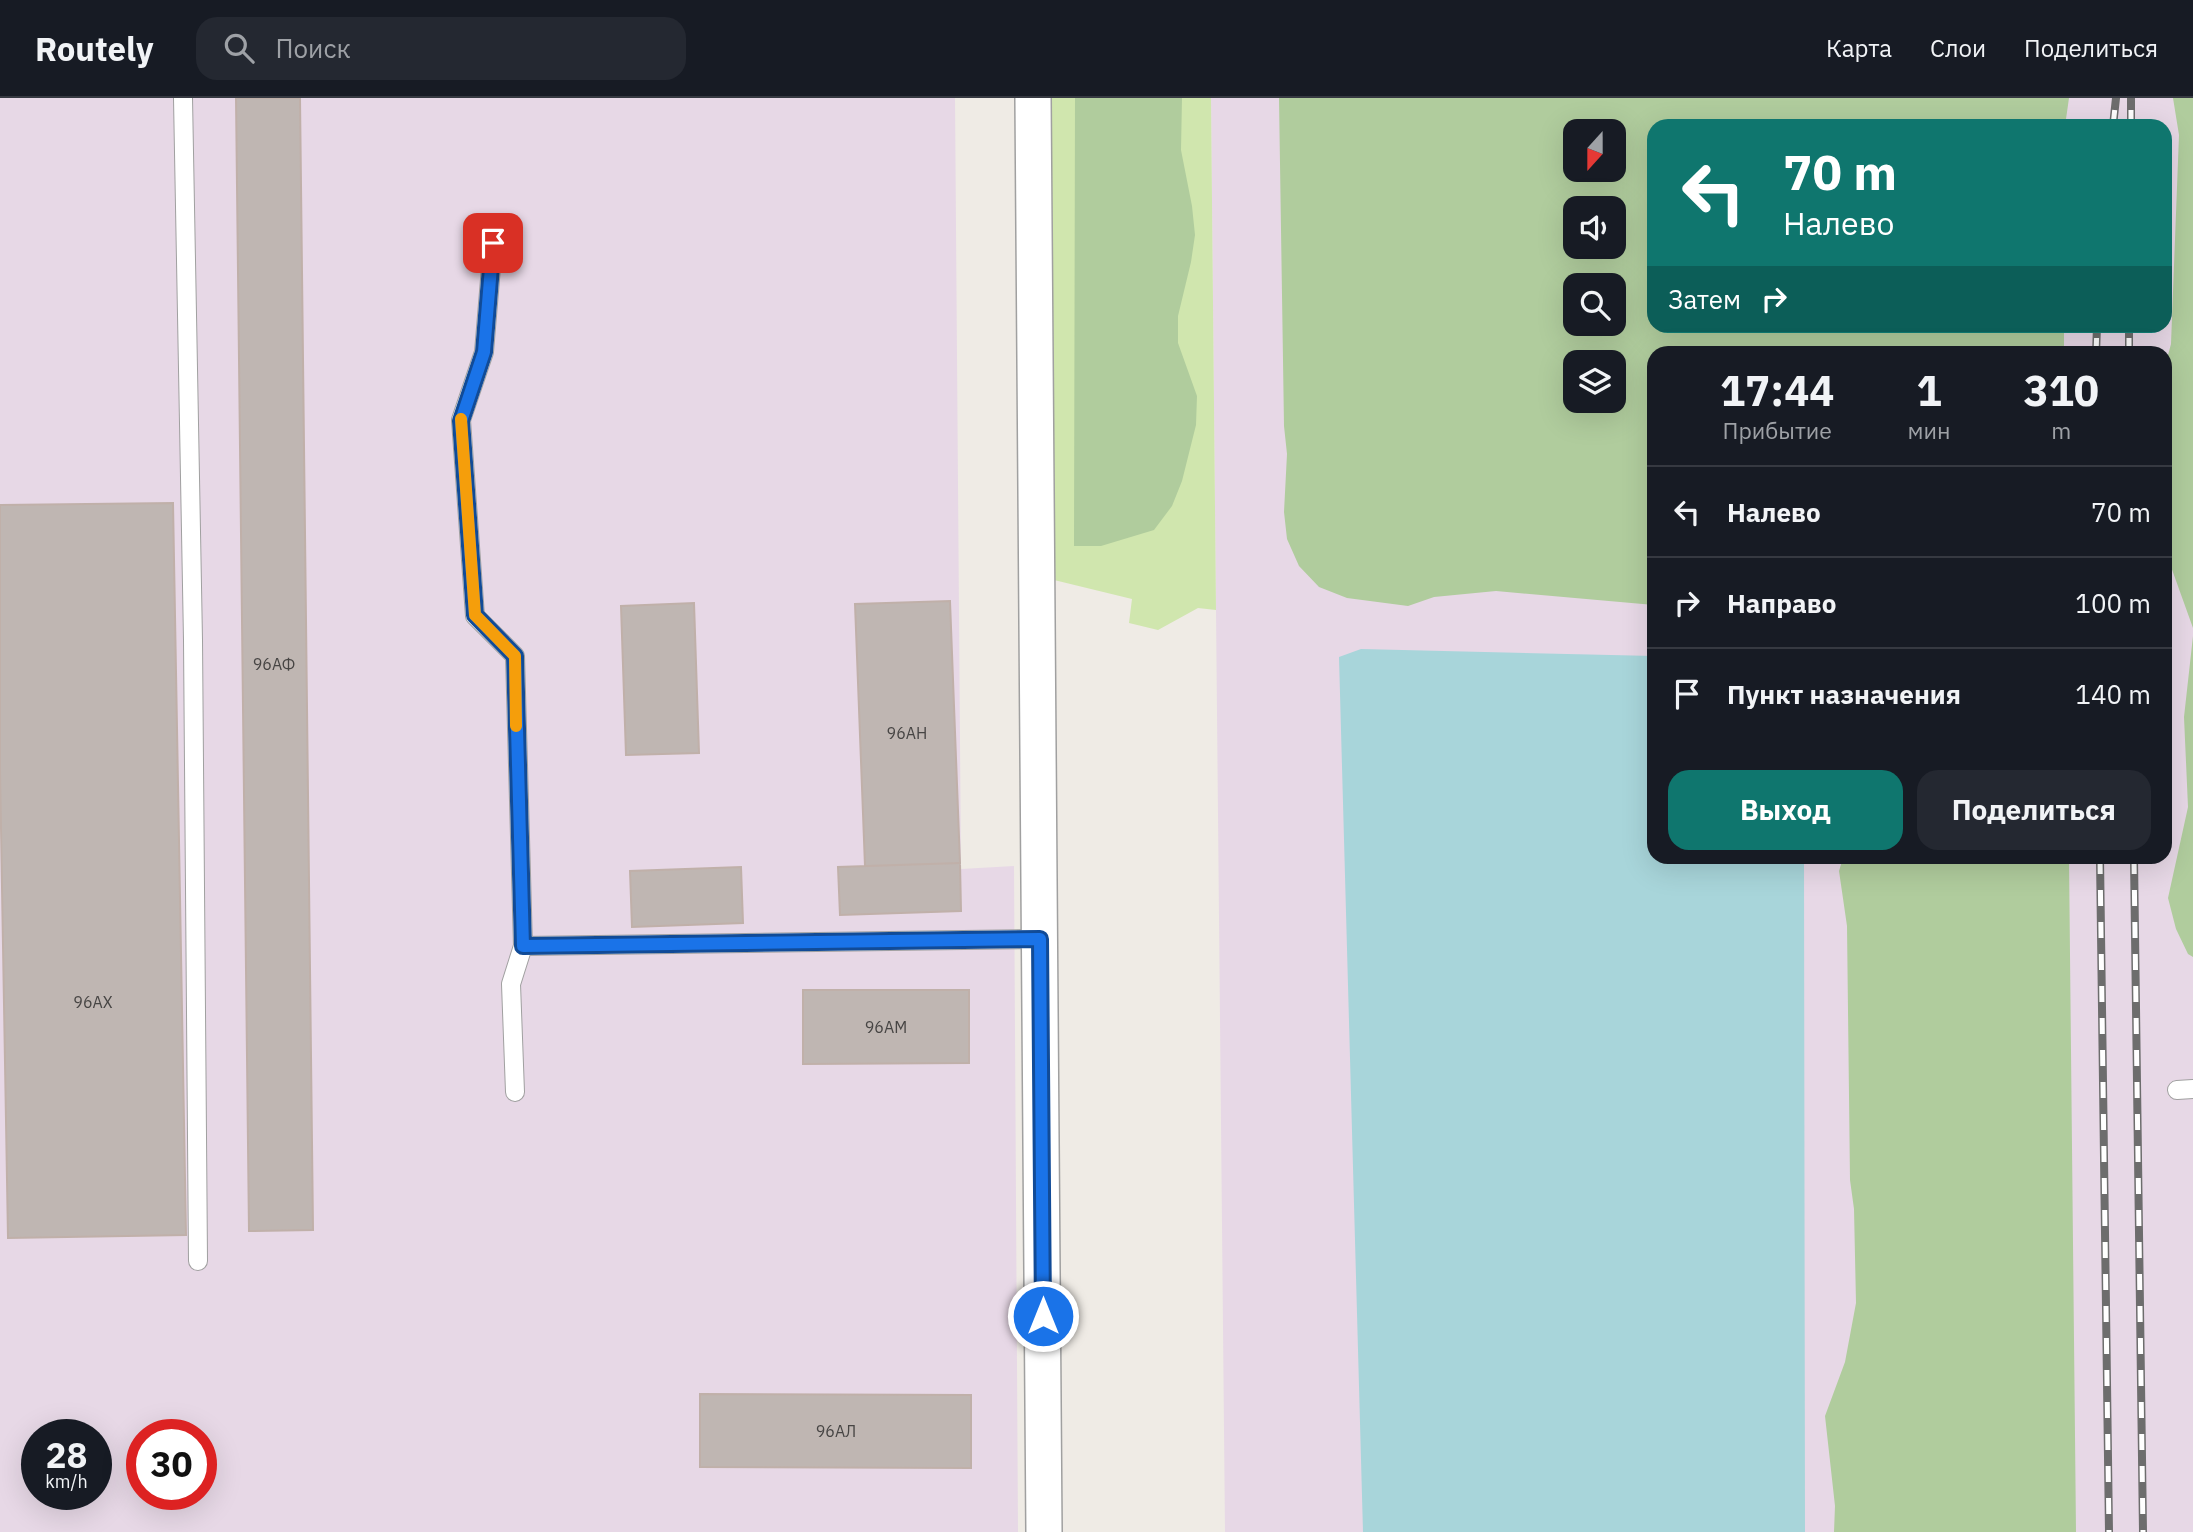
<!DOCTYPE html>
<html lang="ru">
<head>
<meta charset="utf-8">
<style>
	:root { --surface:#171b24; --page:#242831; --text:#f1f3f6; --muted:#9ea1a6; --line:#363941; --accent:#0f766e }
	body { margin:0; font-family:"IBM Plex Sans",sans-serif; background:var(--page); color:var(--text); height:100vh; display:flex; flex-direction:column; font-size:26px; white-space:nowrap }
	* { box-sizing:border-box; margin:0 }
	p { font-size:23px; color:var(--muted) }
	.icon { flex:none; width:38px; height:38px; fill:none; stroke:currentColor; stroke-width:2; stroke-linecap:round; stroke-linejoin:round }
	.map { position:relative; flex:1; overflow:hidden }
	.details { position:absolute; left:1647px; top:248px; width:525px; height:518px; display:flex; flex-direction:column; background:var(--surface); border-radius:21px; box-shadow:0 7px 28px #0002 }
	.details>* { flex:none }
	.banner { position:absolute; left:1647px; top:21px; width:525px; height:214px; border-radius:21px; box-shadow:0 7px 28px #0002; background:#0f766e; color:#fff; overflow:hidden }
	.needle { width:46px; rotate:201deg }
	.controls { position:absolute; left:1563px; top:21px; display:grid; gap:14px }
	.controls a { display:grid; place-items:center; width:63px; height:63px; border-radius:14px; background:var(--surface); box-shadow:0 7px 28px #0002; font-size:35px }
	.speed { position:absolute; left:21px; top:1321px; display:flex; gap:14px; font-size:35px; font-weight:700; text-align:center }
	.speed>* { display:grid; place-content:center; width:91px; height:91px; border-radius:50%; background:var(--surface); box-shadow:0 7px 28px #0002; line-height:1 }
	.speed small { font-size:18px; font-weight:400 }
	.speed .limit { border:10px solid #d22; background:#fff; color:#111 }
	.pin { position:absolute; display:grid; place-items:center; width:60px; height:60px; color:#fff; margin:-30px; border-radius:14px; box-shadow:0 4px 10px #0006 }
	.me { position:absolute; width:77px; margin:-38px; rotate:0deg; stroke-linejoin:round; filter:drop-shadow(0 0 5px #0008) }
	.turn { display:flex; align-items:center; gap:24px; height:147px; padding:0 21px; font-size:32px }
	.turn .icon { width:91px; height:91px; stroke-width:2.5 }
	.turn b { display:block; font-size:49px; line-height:60px }
	.then { display:flex; align-items:center; height:66px; padding:0 21px; background:#0003; gap:14px; font-size:26px }
	.eta { display:flex; justify-content:space-evenly; align-items:center; height:119px; text-align:center }
	.eta b { font-size:42px; font-weight:800; line-height:49px }
	.primary-button { display:flex; gap:14px; margin-top:auto; padding:14px 21px }
	.primary-button a { flex:1; height:80px; border-radius:21px; background:var(--accent); color:#fff; font-size:28px; font-weight:800; line-height:80px; text-align:center }
	.primary-button a+a { background:var(--page); color:var(--text) }
	ul { padding:0; list-style:none }
	li { display:flex; align-items:center; gap:21px; height:91px; padding:0 21px; border-top:2px solid var(--line) }
	li div { flex:1 }
	li b { display:block; font-size:26px }
	li em { font-style:normal }
	header { display:flex; align-items:center; gap:42px; box-sizing:border-box; height:98px; padding:0 35px; background:var(--surface); border-bottom:2px solid var(--line) }
	header strong { font-size:33px }
	nav { display:flex; gap:38px; margin-inline-start:auto; font-size:24px }
	.search { width:490px; height:63px; background:var(--page); display:flex; align-items:center; gap:18px; box-sizing:border-box; padding:0 24px; border-radius:21px; color:var(--muted); font-size:26px }
	.map>svg:first-child { display:block }
</style>
</head>
<body>
<header>
<strong>Routely</strong>
<div class="search"><svg class="icon" aria-label="search" viewBox="0 0 24 24"><circle cx="10" cy="10" r="6"/><path d="M15 15l6 6"/></svg>Поиск</div>
<nav><a>Карта</a><a>Слои</a><a>Поделиться</a></nav>
</header>
<div class="map">
<svg width="2193" height="1434" viewBox="0 0 2193 1434">
	<rect width="100%" height="100%" fill="#efebe5"/>
	<path fill="#e7d8e6" fill-rule="evenodd" d="M0 0H955L961 771 1014 768 1018 1434H0ZM37 1337H96V1396H37ZM142 1337H201V1396H142Z
		M1211 0H2193V1434H1225ZM1654 28H2165V228H1654ZM1575 33H1614V72H1575ZM1575 110H1614V149H1575ZM1575 187H1614V226H1575ZM1654 256H2165V760H1654ZM1575 264H1614V303H1575Z"/>
	<path fill="#d0e6ae" d="M1044 0H1211L1216 512 1198 510 1158 532 1129 525 1132 501 1054 482Z"/>
	<path fill="#b0cc9d" fill-rule="evenodd" d="M1075 0H1182L1181 52 1192 108 1195 137 1191 164 1178 218V245L1197 298 1196 327 1182 383 1172 408 1154 432 1101 448H1074Z
		M1279 0H2069L2065 28H1654V228H2064V255L1654 256V507L1496 493 1434 499 1408 508 1347 500 1319 489 1299 468 1287 441 1284 414 1287 356 1284 328ZM1575 33H1614V72H1575ZM1575 110H1614V149H1575ZM1575 187H1614V226H1575ZM1575 264H1614V303H1575Z
		M2173 0H2193V530L2165 452V268L2171 246 2179 37Z
		M2193 538V859L2188 856 2176 831 2168 800 2188 709 2184 619Z
		M1843 760H2069L2076 1434H1834L1835 1408 1825 1318 1845 1264 1856 1205 1854 1111 1850 1082 1847 828 1839 773Z"/>
	<path fill="#a8d5da" d="M1361 551 1654 558V760H1804L1805 1434H1363L1339 559Z"/>
	<path fill="#bfb6b2" stroke="#c0b0a9" stroke-width="2" d="M236 0H300L313 1132 249 1133Z
		M173 405 186 1137 8 1140 0 672V407Z
		M950 503 960 765 865 768 855 506Z
		M694 505 699 655 626 657 621 508Z
		M960 765 961 813 840 817 838 769Z
		M741 769 743 825 632 829 630 773Z
		M803 892H969V965L803 966Z
		M700 1296 971 1297V1370L700 1369Z"/>
	<g fill="none" stroke-linecap="round" stroke-linejoin="round">
		<g stroke="#a0a0a0" stroke-width="20">
			<path id="lane" d="M183 0 193 542 198 1163
				M493 145 484 254 461 322 475 518 515 558 523 848 511 886 515 994
				M523 848 1040 841
				M2177 992 2193 991"/>
		</g>
		<g stroke="#a0a0a0" stroke-width="38">
			<path id="street" d="M1033 0 1044 1434"/>
		</g>
		<use href="#lane" stroke="#fff" stroke-width="18"/>
		<use href="#street" stroke="#fff" stroke-width="35"/>
		<g stroke="#6d6d6d" stroke-width="8">
			<path id="rail" d="M2113 28 2116 0
				M2131 28V0
				M2096 256 2097 228
				M2129 256V228
				M2100 760 2109 1434
				M2134 760 2143 1434"/>
		</g>
		<use href="#rail" stroke="#fff" stroke-width="5" stroke-dasharray="16" stroke-linecap="butt"/>
	</g>
	<g fill="none" stroke-linecap="round" stroke-linejoin="round">
		<g stroke="#114b97" stroke-width="18">
			<path id="route" d="M493 145 484 254 461 323 475 517 515 558 523 848 1040 841 1043 1218"/>
		</g>
		<use href="#route" stroke="#1a73e8" stroke-width="12"/>
		<path stroke="#f59e0b" stroke-width="12" d="M461 321 475 517 515 558 516 628"/>
	</g>
	<g text-anchor="middle" stroke-width="6" stroke-linejoin="round" paint-order="stroke">
		<g font-size="16" fill="#474544">
			<text x="274" y="572">96АФ</text>
			<text x="907" y="641">96АН</text>
			<text x="93" y="910">96АХ</text>
			<text x="886" y="935">96АМ</text>
			<text x="836" y="1339">96АЛ</text>
		</g>
	</g>
</svg>
<div class="controls">
<a><svg class="needle" viewBox="-14 -14 28 28"><path d="M0-13l5 13h-10z" fill="#e53935"/><path d="M0 13l5-13h-10z" fill="#9ea1a6"/></svg></a>
<a><svg class="icon" aria-label="sound" viewBox="0 0 24 24"><path d="M4 9h4l5-4v14l-5-4H4zM17 9q2 3 0 6"/></svg></a>
<a><svg class="icon" aria-label="search" viewBox="0 0 24 24"><circle cx="10" cy="10" r="6"/><path d="M15 15l6 6"/></svg></a>
<a><svg class="icon" aria-label="layers" viewBox="0 0 24 24"><path d="M12 4l9 5-9 5-9-5zM3 14l9 5 9-5"/></svg></a>
</div>
<div class="speed"><div>28<small>km/h</small></div><div class="limit">30</div></div>
<div class="pin" style="left:493px;top:145px;background:#d93025"><svg class="icon" aria-label="arrive" viewBox="0 0 24 24"><path d="M6 21V4h12l-3 4 3 4H6"/></svg></div>
<svg class="me" style="left:1043px;top:1218px" viewBox="-20 -20 40 40"><circle r="17" fill="#1a73e8" stroke="#fff" stroke-width="3"/><path d="M0-11L8 9 0 5-8 9z" fill="#fff"/></svg>
<div class="banner">
<div class="turn"><svg class="icon" aria-label="left" viewBox="0 0 24 24"><path d="M17 20v-9H6M10 6l-5 5 5 5"/></svg><div><b>70 m</b>Налево</div></div>
<div class="then">Затем<svg class="icon" aria-label="right" viewBox="0 0 24 24"><path d="M7 20v-9h11M14 6l5 5-5 5"/></svg></div>
</div>
<section class="details">
<div class="eta">
<div><b>17:44</b><p>Прибытие</p></div>
<div><b>1</b><p>мин</p></div>
<div><b>310</b><p>m</p></div>
</div>
<ul>
<li><svg class="icon" aria-label="left" viewBox="0 0 24 24"><path d="M17 20v-9H6M10 6l-5 5 5 5"/></svg><div><b>Налево</b></div><em>70 m</em></li>
<li><svg class="icon" aria-label="right" viewBox="0 0 24 24"><path d="M7 20v-9h11M14 6l5 5-5 5"/></svg><div><b>Направо</b></div><em>100 m</em></li>
<li><svg class="icon" aria-label="arrive" viewBox="0 0 24 24"><path d="M6 21V4h12l-3 4 3 4H6"/></svg><div><b>Пункт назначения</b></div><em>140 m</em></li>
</ul>
<div class="primary-button"><a>Выход</a><a>Поделиться</a></div>
</section>
</div>
</body>
</html>
